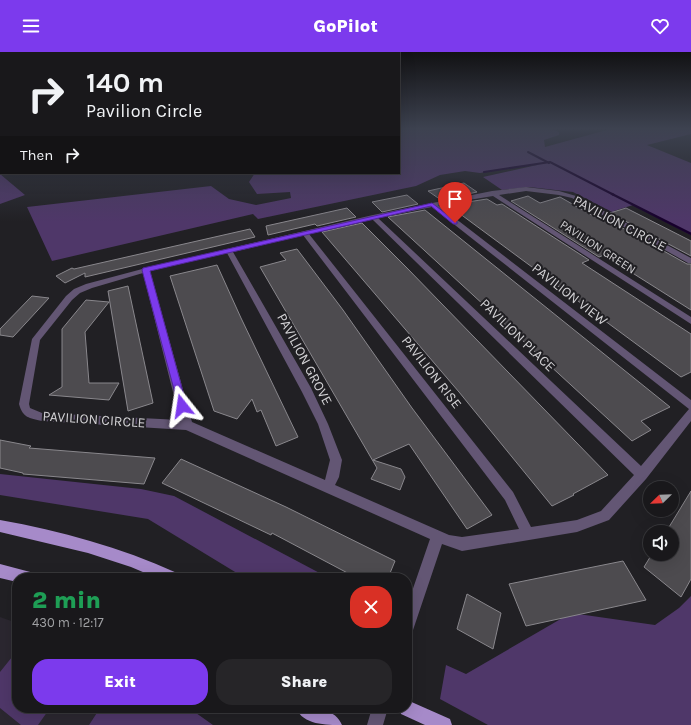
<!DOCTYPE html>
<html lang="en">
<head>
<meta charset="utf-8">
<style>
	:root { --surface:#19181b; --page:#262528; --text:#f1f3f6; --muted:#9fa0a3; --line:#37373a; --accent:#7c3aed }
	body { margin:0; font-family:Karla,sans-serif; background:var(--page); color:var(--text); height:100vh; display:flex; flex-direction:column; font-size:15px; white-space:nowrap }
	* { box-sizing:border-box; margin:0 }
	p { font-size:13px; color:var(--muted) }
	.icon { flex:none; width:22px; height:22px; fill:none; stroke:currentColor; stroke-width:2; stroke-linecap:round; stroke-linejoin:round }
	.map { position:relative; flex:1; overflow:hidden }
	.side { position:absolute; left:12px; top:521px; width:400px; height:140px; display:flex; flex-direction:column; background:var(--surface); border-radius:16px; box-shadow:0 4px 16px #0002,0 0 0 1px var(--line) }
	.side>* { flex:none }
	.top-card { position:absolute; left:0px; top:0px; width:400px; height:122px; box-shadow:0 4px 16px #0002,0 0 0 1px var(--line); background:#19181b; color:var(--text); overflow:hidden }
	.needle { width:26px; rotate:247deg }
	.buttons { position:absolute; left:643px; top:429px; display:grid; gap:8px }
	.buttons a { display:grid; place-items:center; width:36px; height:36px; border-radius:50%; background:var(--surface); box-shadow:0 4px 16px #0002,0 0 0 1px var(--line); font-size:20px }
	.pin { position:absolute; display:grid; place-items:center; width:34px; height:34px; color:#fff; margin:-41px -17px; border-radius:50% 50% 50% 0; rotate:-45deg; box-shadow:0 0 4px #0007 }
	.pin .icon { rotate:45deg }
	.me { position:absolute; width:44px; margin:-22px; rotate:345deg; stroke-linejoin:round; filter:drop-shadow(0 0 3px #0008) }
	.turn { display:flex; align-items:center; gap:14px; height:84px; padding:0 20px; font-size:18px }
	.turn .icon { width:52px; height:52px; stroke-width:2.5 }
	.turn b { display:block; font-size:28px; line-height:34px }
	.then { display:flex; align-items:center; height:38px; padding:0 20px; background:#0003; gap:8px; font-size:15px }
	.round { display:grid; place-items:center; flex:none; width:42px; height:42px; border-radius:16px; background:var(--page) }
	.overview { display:flex; align-items:center; justify-content:space-between; height:68px; padding:0 20px }
	h1 { font-size:24px; font-weight:800; line-height:30px; color:#1e9e55 }
	.cta { display:flex; gap:8px; margin-top:auto; padding:8px 20px }
	.cta a { flex:1; height:46px; border-radius:16px; background:var(--accent); color:#fff; font-size:16px; font-weight:800; line-height:46px; text-align:center }
	.cta a+a { background:var(--page); color:var(--text) }
	header { display:flex; justify-content:space-between; align-items:center; height:52px; padding:0 20px; background:var(--accent); color:#fff; font-size:18px; font-weight:800 }
	.map>svg:first-child { display:block }
</style>
</head>
<body>
<header><svg class="icon" aria-label="menu" viewBox="0 0 24 24"><path d="M4 6h16M4 12h16M4 18h16"/></svg>GoPilot<svg class="icon" aria-label="heart" viewBox="0 0 24 24"><path d="M12 20l-8-8c-3-5 5-10 8-4 3-6 11-1 8 4z"/></svg></header>
<div class="map">
<svg width="691" height="673" viewBox="0 0 691 673">
	<rect width="100%" height="100%" fill="#212024"/>
	<path fill="#2b2730" d="M0 565 17 571V656H100L89 673H0Z"/>
	<path fill="#4f3769" d="M399 76H549L559 80V83L544 88 545 95 614 76H691V82L647 93 691 111V183L633 153 614 159V161L573 140 529 135 502 138 483 125 537 113 513 115 480 121 465 119 440 123 416 134 258 167 253 162 52 209 27 155 211 134 229 147 256 153 291 146 290 140 257 142 249 130 255 121H399Z
		M0 122 25 143 0 152Z
		M0 422 141 437 174 444 329 526H245L148 467 0 443Z
		M691 544V673H488L440 647 446 613 466 622 571 561 655 573 679 556Z
		M12 605 17 609V656H50L38 673H21L0 656V620Z
		M100 656H189L213 673H89Z"/>
	<g fill="none" stroke-linecap="round" stroke-linejoin="round">
		<path stroke="#17002c" stroke-width="2" d="M528 100 549 111
			M550 110 614 143
			M484 120 550 110"/>
		<path stroke="#17002c" stroke-width="2.5" d="M612 142 691 182"/>
	</g>
	<path fill="#4d4b4f" stroke="#89878c" d="M464 131 477 140 441 148 428 139Z
		M407 143 418 152 382 160 372 150Z
		M528 144 540 151 560 145 595 165 601 164 687 212H691V258L604 203 599 205 511 149Z
		M487 147 497 153 502 152 589 208 582 211 691 282V320L681 325 448 153Z
		M347 156 356 165 317 174 315 172 268 183 266 174Z
		M626 156 691 189V204L610 161Z
		M425 158 670 355 641 369 651 378 632 389 388 165Z
		M362 171 407 216 608 423 573 442 574 443 552 454 459 340 322 180Z
		M250 177 255 185 85 225V221L65 231 56 224 72 216 74 217Z
		M297 197 343 258 412 356 492 463 467 477 409 392 373 408 401 417 405 425 400 438 371 427 377 416 260 215 286 208 280 201Z
		M217 213 241 266 298 385 276 394 261 358 257 360 252 347 237 367 214 359 170 224Z
		M128 234 153 351 128 359 108 239Z
		M32 244 49 246 13 285 0 283V277Z
		M86 248 109 250 85 280 89 331H119L109 348 49 343 62 335V277Z
		M0 388 31 394 29 396 155 406 144 432 23 422V421L0 416Z
		M181 407 286 455 395 509 388 526H357L272 481 271 483 162 431Z
		M691 439V527L681 545 644 515 652 502H672V480H666Z
		M623 509 646 548 526 574 509 532Z
		M467 542 501 561 493 597 457 577Z"/>
	<g fill="none" stroke-linecap="round" stroke-linejoin="round">
		<path fill="#635674" fill-rule="evenodd" d="M526 135 559 139 576 144 691 206V211H688L572 146 559 143 526 139 499 143 691 265V272L493 144 438 153 691 348V369L646 427 609 468 577 480 462 499 442 492 412 581 407 583V554L430 487 186 378 42 369C29 366 23 366 19 352L32 287 66 244 74 237 86 232 146 216 373 163 492 139ZM432 155 689 357 641 414 378 166ZM372 167 634 423 601 459 577 468 531 475 513 440 309 182ZM303 183 505 448 519 477 462 485 449 483 335 433 339 425 342 408 328 372 311 336 233 200ZM227 201 302 340 318 372 330 408 325 428 192 370 150 219ZM143 221 180 368 42 361 30 356 29 352 40 288 72 248 80 241 92 236Z
			M372 656H388L383 673H367Z"/>
		<path fill="#a68ac9" fill-rule="evenodd" d="M0 468C61 479 120 495 177 521L179 526H157L131 515 88 501 0 480Z
			M0 512 34 521 36 526H17V530L0 526Z
			M407 648 450 667 452 673H425L401 662 399 656H407Z
			M296 656C312 656 335 655 342 673 326 673 303 673 296 656Z"/>
	</g>
	<linearGradient id="sky" x2="0" y2="1"><stop stop-color="#121214"/><stop offset="0.45" stop-color="#3d4250"/><stop offset="1" stop-color="#3d4250" stop-opacity="0"/></linearGradient>
	<rect width="691" height="170" fill="url(#sky)"/>
	<path fill="#7c3aed" stroke="#51269a" d="M432 151 457 170V172H453L431 154 150 219 187 354 185 356H179L142 218 143 216Z"/>
	<g text-anchor="middle" stroke-width="4" stroke-linejoin="round" paint-order="stroke">
		<g font-size="12" fill="#d2d1d4" stroke="#212024">
			<text transform="translate(598 195) rotate(33)" y="4">PAVILION GREEN</text>
		</g>
		<g font-size="14" fill="#d2d1d4" stroke="#212024">
			<text transform="translate(620 171) rotate(28)" y="5">PAVILION CIRCLE</text>
			<text transform="translate(570 242) rotate(38)" y="5">PAVILION VIEW</text>
			<text transform="translate(518 283) rotate(44)" y="5">PAVILION PLACE</text>
			<text transform="translate(305 307) rotate(62)" y="5">PAVILION GROVE</text>
			<text transform="translate(432 320) rotate(52)" y="5">PAVILION RISE</text>
			<text transform="translate(94 367) rotate(4)" y="5">PAVILION CIRCLE</text>
		</g>
	</g>
</svg>
<div class="buttons">
<a><svg class="needle" viewBox="-14 -14 28 28"><path d="M0-13l5 13h-10z" fill="#e53935"/><path d="M0 13l5-13h-10z" fill="#9fa0a3"/></svg></a>
<a><svg class="icon" aria-label="sound" viewBox="0 0 24 24"><path d="M4 9h4l5-4v14l-5-4H4zM17 9q2 3 0 6"/></svg></a>
</div>
<div class="pin" style="left:455px;top:171px;background:#d93025"><svg class="icon" aria-label="arrive" viewBox="0 0 24 24"><path d="M6 21V4h12l-3 4 3 4H6"/></svg></div>
<svg class="me" style="left:182px;top:354px" viewBox="-20 -20 40 40"><path d="M0-17L14 15 0 8-14 15z" fill="#7c3aed" stroke="#fff" stroke-width="4"/></svg>
<div class="top-card">
<div class="turn"><svg class="icon" aria-label="right" viewBox="0 0 24 24"><path d="M7 20v-9h11M14 6l5 5-5 5"/></svg><div><b>140 m</b>Pavilion Circle</div></div>
<div class="then">Then<svg class="icon" aria-label="right" viewBox="0 0 24 24"><path d="M7 20v-9h11M14 6l5 5-5 5"/></svg></div>
</div>
<section class="side">
<div class="overview"><div><h1>2 min</h1><p>430 m · 12:17</p></div><a class="round" style="background:#d93025;color:#fff"><svg class="icon" aria-label="close" viewBox="0 0 24 24"><path d="M6 6l12 12M18 6L6 18"/></svg></a></div>
<div class="cta"><a>Exit</a><a>Share</a></div>
</section>
</div>
</body>
</html>
